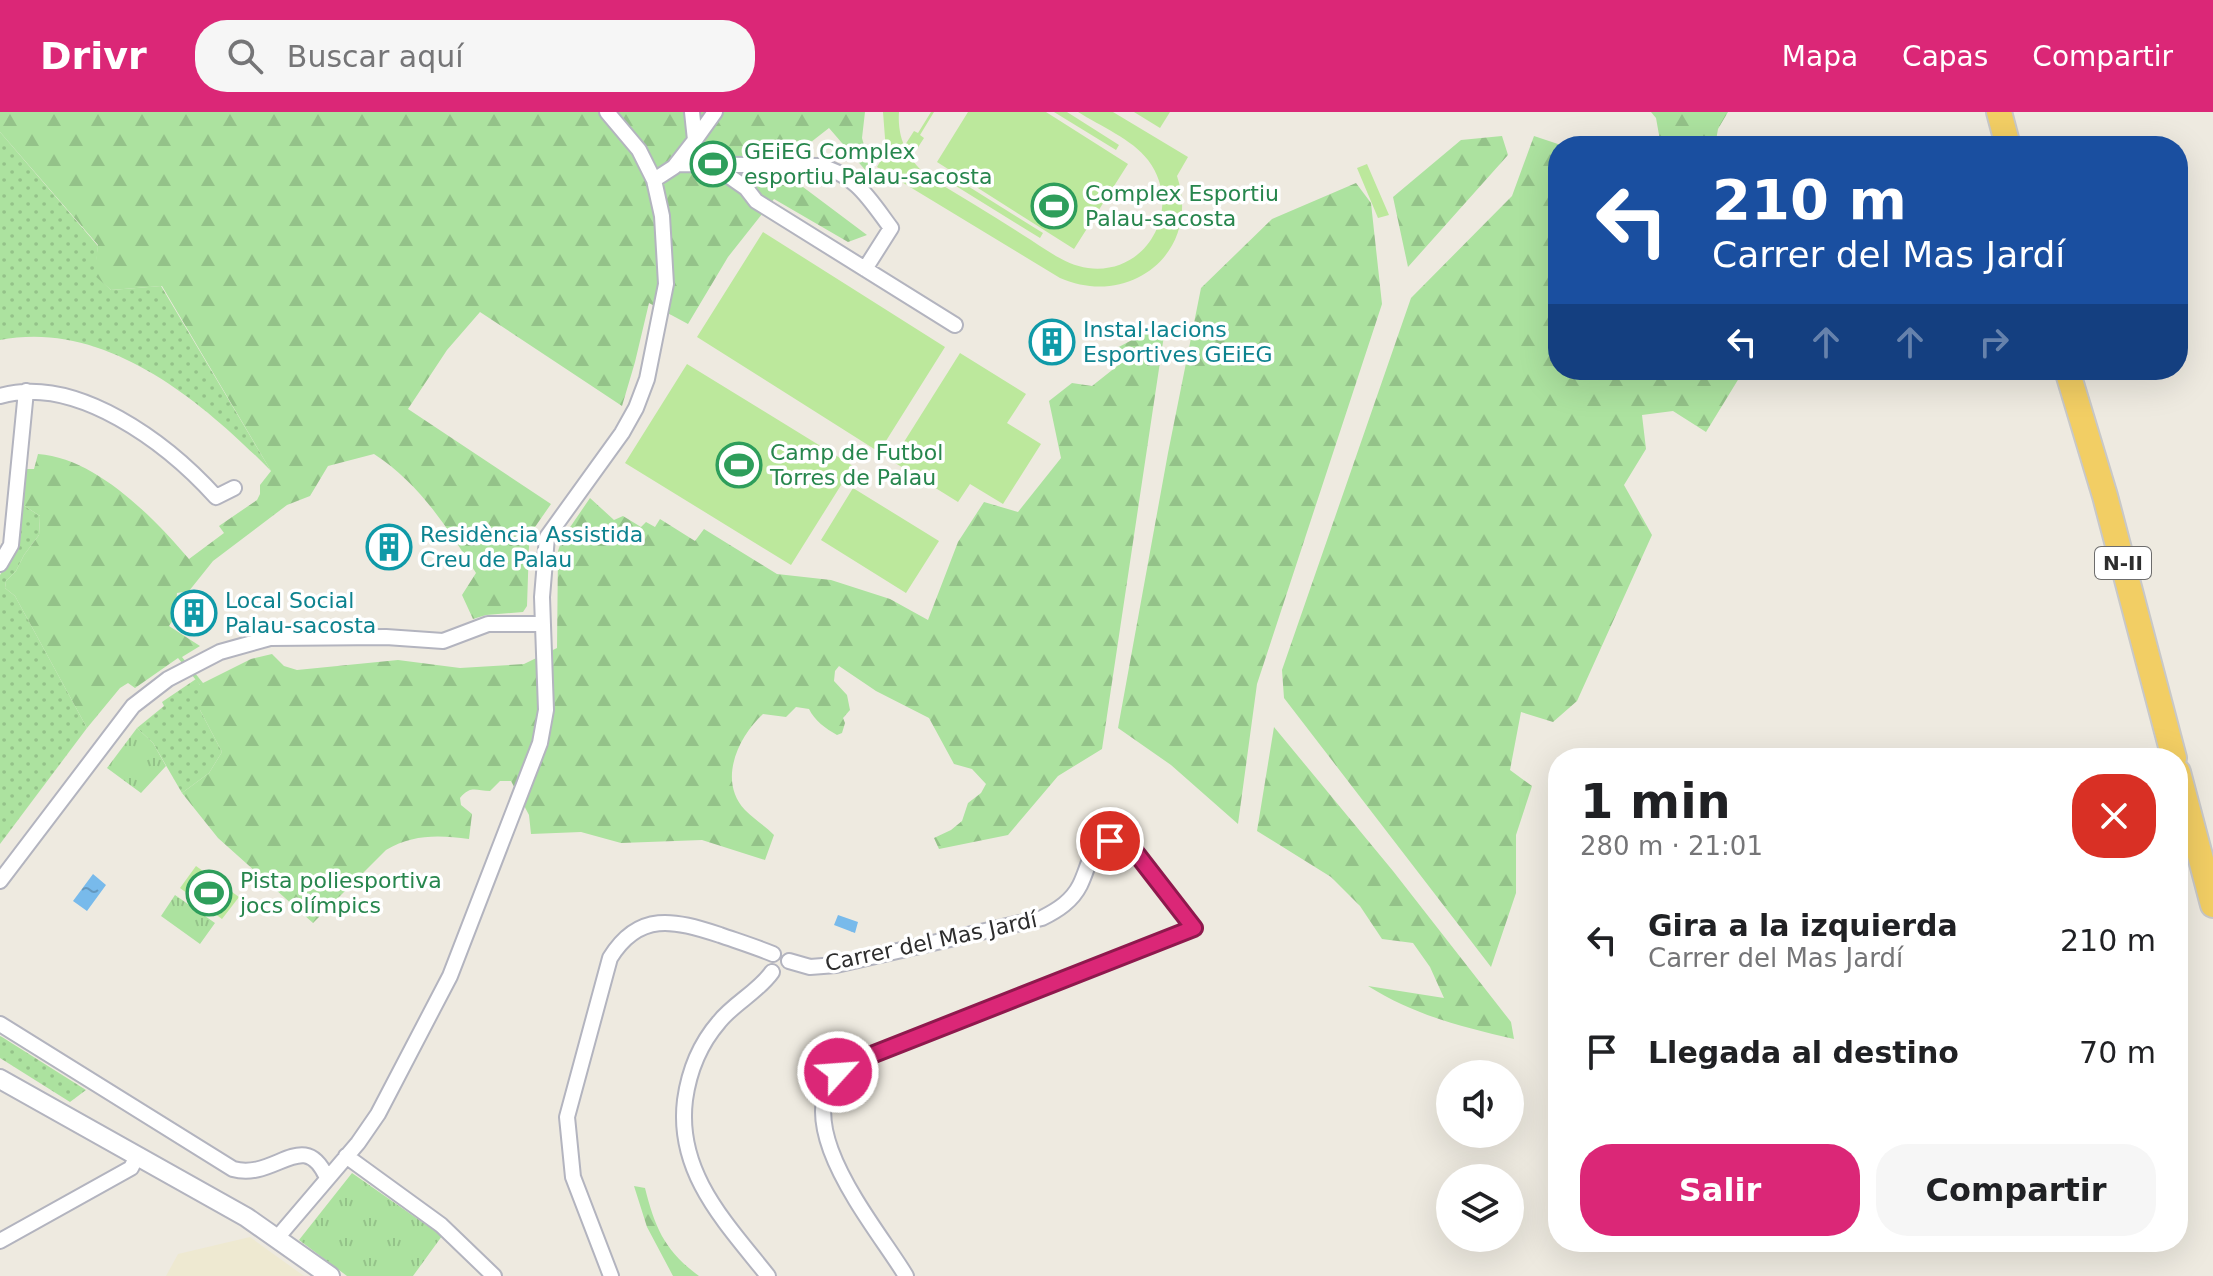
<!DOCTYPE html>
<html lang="es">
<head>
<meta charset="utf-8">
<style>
	:root { --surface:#fff; --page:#f6f6f6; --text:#202124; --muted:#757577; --accent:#db2777 }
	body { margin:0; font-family:"DejaVu Sans",sans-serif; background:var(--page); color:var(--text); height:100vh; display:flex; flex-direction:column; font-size:30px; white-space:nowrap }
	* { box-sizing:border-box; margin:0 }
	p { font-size:26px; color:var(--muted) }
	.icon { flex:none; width:44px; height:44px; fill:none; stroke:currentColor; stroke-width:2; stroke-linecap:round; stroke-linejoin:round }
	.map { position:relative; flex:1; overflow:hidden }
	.details { position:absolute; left:1548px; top:636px; width:640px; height:504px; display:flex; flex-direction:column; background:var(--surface); border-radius:32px; box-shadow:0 8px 32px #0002 }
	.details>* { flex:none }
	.banner { position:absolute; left:1548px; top:24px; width:640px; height:244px; border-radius:32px; box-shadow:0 8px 32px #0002; background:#1a4fa0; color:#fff; overflow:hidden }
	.buttons { position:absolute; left:1436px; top:948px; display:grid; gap:16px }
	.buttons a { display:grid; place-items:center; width:88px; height:88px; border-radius:50%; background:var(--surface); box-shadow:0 8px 32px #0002; font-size:40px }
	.pin { position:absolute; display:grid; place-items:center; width:68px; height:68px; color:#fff; margin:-34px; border:4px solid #fff; border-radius:50%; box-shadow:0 2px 8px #0007 }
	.me { position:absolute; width:88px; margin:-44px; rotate:64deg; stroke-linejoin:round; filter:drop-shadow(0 0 6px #0008) }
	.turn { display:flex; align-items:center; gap:28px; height:168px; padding:0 32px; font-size:36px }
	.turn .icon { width:104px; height:104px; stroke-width:2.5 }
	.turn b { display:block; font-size:56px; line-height:68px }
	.lanes { display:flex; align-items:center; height:76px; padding:0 32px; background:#0003; justify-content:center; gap:40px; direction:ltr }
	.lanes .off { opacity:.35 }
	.round { display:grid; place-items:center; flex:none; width:84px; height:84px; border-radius:32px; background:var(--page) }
	.head { display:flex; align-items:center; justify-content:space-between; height:136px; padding:0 32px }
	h1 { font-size:48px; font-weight:700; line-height:60px }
	.primary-button { display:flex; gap:16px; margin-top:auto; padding:16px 32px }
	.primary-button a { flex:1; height:92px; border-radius:32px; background:var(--accent); color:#fff; font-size:32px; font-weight:700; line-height:92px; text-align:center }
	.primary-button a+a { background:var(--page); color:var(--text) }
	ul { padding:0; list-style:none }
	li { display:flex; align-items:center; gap:24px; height:112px; padding:0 32px }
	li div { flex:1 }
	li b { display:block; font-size:30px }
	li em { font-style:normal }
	header { display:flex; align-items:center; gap:48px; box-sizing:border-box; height:112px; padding:0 40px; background:var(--accent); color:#fff }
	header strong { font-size:38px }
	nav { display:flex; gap:44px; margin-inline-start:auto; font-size:28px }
	.search { width:560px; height:72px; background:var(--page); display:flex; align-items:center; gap:20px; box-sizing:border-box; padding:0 28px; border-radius:32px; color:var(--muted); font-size:30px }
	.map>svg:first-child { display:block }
</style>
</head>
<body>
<header>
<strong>Drivr</strong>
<div class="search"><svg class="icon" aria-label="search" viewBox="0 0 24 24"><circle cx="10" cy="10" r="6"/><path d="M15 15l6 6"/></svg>Buscar aquí</div>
<nav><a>Mapa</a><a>Capas</a><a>Compartir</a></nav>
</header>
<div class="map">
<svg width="2213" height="1164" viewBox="0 0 2213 1164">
	<defs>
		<pattern id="grass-dots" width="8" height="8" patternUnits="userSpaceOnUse" patternTransform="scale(2)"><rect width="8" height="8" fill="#ace29f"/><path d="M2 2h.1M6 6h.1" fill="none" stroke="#94c289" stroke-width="1.8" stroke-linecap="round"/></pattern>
		<pattern id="forest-firs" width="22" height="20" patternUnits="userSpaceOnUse" patternTransform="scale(2)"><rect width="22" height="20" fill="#ace29f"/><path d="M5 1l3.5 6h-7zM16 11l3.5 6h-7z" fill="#94c289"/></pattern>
		<pattern id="park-tufts" width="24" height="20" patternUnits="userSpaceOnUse" patternTransform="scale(2)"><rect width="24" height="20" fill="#ace29f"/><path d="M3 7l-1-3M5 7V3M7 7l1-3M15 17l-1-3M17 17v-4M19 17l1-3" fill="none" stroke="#94c289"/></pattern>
		<pattern id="water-ripples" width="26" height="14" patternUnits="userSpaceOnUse" patternTransform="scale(2)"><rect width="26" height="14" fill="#78baeb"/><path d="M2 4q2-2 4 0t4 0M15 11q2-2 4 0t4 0" fill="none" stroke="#6398bf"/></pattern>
	</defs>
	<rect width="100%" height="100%" fill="#eeeae0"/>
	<path fill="#eee9d1" d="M250 1125 304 1164H166L178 1142Z"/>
	<path fill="url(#grass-dots)" d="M0 20 98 134 95 163 111 178 161 174 271 359C202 289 105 207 0 228Z
		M23 393 40 404 39 423 24 443 16 459 6 469 5 476 15 484 87 616 0 732V463L18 434Z
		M196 567 200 573V598L222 640 209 661 182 681 153 631 137 616 164 594 162 590Z
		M0 924 2 925 86 978 70 990 0 946Z"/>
	<path fill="url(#forest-firs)" d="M0 0H865L862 26 873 67 829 16 797 41 803 75 867 123 848 130 774 87 728 145 688 212 649 191 635 250 622 294 480 200 447 238 408 297 551 392 535 415 529 434 527 494 523 500 486 503 473 507 462 483 476 461C447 415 420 372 374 342L328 354 310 384 287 393 213 449 189 479 177 481 175 505 169 514 200 534 182 545 203 571 251 547 272 542 284 554 297 558 398 548 460 556 524 552 557 536 558 439 562 427 590 386 614 408 623 404 641 415 646 410 655 415 660 407 695 429 704 417 777 462 831 468 890 487 928 508 958 430 984 390 1018 400 1061 346 1049 289 1072 271 1092 274 1121 251 1115 237 1166 210 1102 637 1058 664 1008 723 939 737 934 726 951 718 962 709 968 691 981 681 986 672 972 657 954 652 929 606 876 579 839 554 835 559 834 569 847 583 850 598 843 606 845 611 842 621 837 623C826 617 814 608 809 597L796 595 786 605 763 602C739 624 717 668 745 698 754 707 765 714 774 723L765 748 702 728 621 731 581 720 531 722 529 703 511 669H500L490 679C476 679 471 673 460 686L461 693 472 702 469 727C439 723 413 722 386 738L313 811 218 726 182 681 209 661 222 640 200 598V573L178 546 135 576 128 571 120 576 87 616 15 484 5 476 6 469 16 459 24 443 39 423 40 404 23 393 26 357H34L38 342C96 346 153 405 189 447L224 421 219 414 257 388 260 382V373L271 359 162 174 111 178 94 163 98 133 0 20Z
		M1651 0H1728L1718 17 1715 34H1661L1656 6Z
		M1502 24 1508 43 1408 155 1393 85 1461 28Z
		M1534 24 1564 34H1558V258H1744L1706 320 1673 299 1642 303 1646 337 1624 373 1652 423 1577 589 1553 610 1521 600 1510 658 1532 674 1516 723V781L1491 855 1284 586 1282 558 1411 186 1512 84Z
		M1356 71 1371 91 1382 192 1257 572 1238 712 1171 653 1118 616 1168 341 1201 176 1272 107Z
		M1274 615 1393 759 1511 910 1514 927C1462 915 1414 903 1368 874L1444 886 1430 855 1413 831 1382 827 1360 794 1331 765 1257 719Z
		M634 1074 645 1076C655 1116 665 1139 699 1164H673L647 1115Z"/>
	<path fill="url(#park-tufts)" d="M137 616 153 631 166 654 141 681 107 656Z
		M175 783 215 811 200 832 161 804Z
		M352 1061 442 1124 413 1164H347L299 1128Z"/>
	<path fill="#bce89c" d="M883 0H899C897 27 908 48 929 65 960 84 992 103 1023 123 1043 135 1064 153 1088 156 1148 164 1184 95 1148 48 1132 27 1100 14 1078 0H1113L1188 45 1177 64C1202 139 1131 197 1060 166L877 55 886 39Z
		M931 0H934L920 23 924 26 915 40 905 33 914 19 918 21Z
		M968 0H1046L1128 52 1074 137 937 50Z
		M1054 0H1067L1119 33 1116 38Z
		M1134 0H1170L1160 16Z
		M1367 52 1389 103 1378 106 1357 56Z
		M947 61 1043 121 1040 126 943 66Z
		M763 120 945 235 879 340 697 225Z
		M960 241 1026 282 1007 311 1041 332 1003 392 970 372 958 390 892 349Z
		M687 252 853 354 791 453 625 351Z
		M853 376 939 429 906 481 821 428Z
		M196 754 239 785 222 807 180 776Z"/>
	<path fill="url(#water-ripples)" d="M93 762 106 773 87 799 73 789Z
		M838 803 858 810 855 821 834 813Z"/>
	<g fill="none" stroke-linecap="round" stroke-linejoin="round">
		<g stroke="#b3b4bf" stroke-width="18">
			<path id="minor" d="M695 28 715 0
				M678 52 819 54C856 62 870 88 891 116L865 157
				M713 53 746 76 756 89 955 213
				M654 68 674 55 695 28 692 0
				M0 284C77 262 168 332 216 385L234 376
				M0 452 11 433 26 279
				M0 769 133 594 168 567 220 540 270 526 386 525 443 529 488 512H543
				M789 849 810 855 836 853 1042 806C1058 798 1072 789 1080 773 1092 749 1091 718 1129 732L1194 816 846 953C779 1004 877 1115 906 1164
				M0 912 233 1057C275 1069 304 1014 327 1066
				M346 1044 441 1113 494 1164
				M277 1126 358 1031 378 1002 450 864 540 631 546 598 542 485 547 425 622 321 636 296 647 267 666 172 662 104 654 68 639 38 607 0
				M0 1129 131 1056 137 1044
				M611 1164 573 1065 567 1005 610 846C639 799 674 808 720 823 737 829 756 835 773 842
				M768 1164C726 1111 676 1061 685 988 689 959 700 932 719 910 734 891 758 880 772 860"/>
		</g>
		<g stroke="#b3b4bf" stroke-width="22">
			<path id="tertiary" d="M0 967 246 1105 330 1164"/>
		</g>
		<g stroke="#c8c8c8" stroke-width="28">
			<path id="trunk" d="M1999 0 2008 34
				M2067 258 2105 384 2174 646
				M2178 660 2213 793"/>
		</g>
		<use href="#minor" stroke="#fff" stroke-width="14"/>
		<use href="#tertiary" stroke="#fff" stroke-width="18"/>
		<use href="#trunk" stroke="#f2ce64" stroke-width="24"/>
	</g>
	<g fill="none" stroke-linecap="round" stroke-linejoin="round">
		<g stroke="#8e194d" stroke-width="20">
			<path id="route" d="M838 960 846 953 1194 816 1129 732 1110 729"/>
		</g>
		<use href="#route" stroke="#db2777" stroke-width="14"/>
	</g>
	<defs>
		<g id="stadium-ring" transform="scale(2.3)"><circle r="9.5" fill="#fff" stroke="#2e9e5b" stroke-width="1.5"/><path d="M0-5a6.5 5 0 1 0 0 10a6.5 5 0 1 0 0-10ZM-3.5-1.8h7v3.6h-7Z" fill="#2e9e5b"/></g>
		<g id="building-ring" transform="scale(2.3)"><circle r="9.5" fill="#fff" stroke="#0f9aa8" stroke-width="1.5"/><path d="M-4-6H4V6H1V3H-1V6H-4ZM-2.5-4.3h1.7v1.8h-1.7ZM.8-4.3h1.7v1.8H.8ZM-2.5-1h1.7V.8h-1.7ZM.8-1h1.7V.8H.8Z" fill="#0f9aa8"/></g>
	</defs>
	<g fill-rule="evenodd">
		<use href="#stadium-ring" x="713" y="52"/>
		<use href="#stadium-ring" x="1054" y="94"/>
		<use href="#building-ring" x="1052" y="230"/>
		<use href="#stadium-ring" x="739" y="353"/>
		<use href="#building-ring" x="389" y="435"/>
		<use href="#building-ring" x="194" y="501"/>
		<use href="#stadium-ring" x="209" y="781"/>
	</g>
	<g text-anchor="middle" stroke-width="7" stroke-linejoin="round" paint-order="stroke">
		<rect fill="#fff" stroke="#6c6c6c" stroke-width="2" x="2095" y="435" width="56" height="32" rx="6"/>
		<g font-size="20" font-weight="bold" fill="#2d2d2d">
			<text x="2123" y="458">N-II</text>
		</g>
		<g font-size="22" fill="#27864d" stroke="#fff" text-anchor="start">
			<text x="744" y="47">GEiEG Complex<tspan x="744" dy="25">esportiu Palau-sacosta</tspan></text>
			<text x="1085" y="89">Complex Esportiu<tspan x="1085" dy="25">Palau-sacosta</tspan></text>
			<text x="770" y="348">Camp de Futbol<tspan x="770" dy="25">Torres de Palau</tspan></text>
			<text x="240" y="776">Pista poliesportiva<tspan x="240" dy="25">jocs olímpics</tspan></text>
		</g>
		<g font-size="22" fill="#0d838f" stroke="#fff" text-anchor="start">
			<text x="1083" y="225">Instal·lacions<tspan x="1083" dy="25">Esportives GEiEG</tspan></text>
			<text x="420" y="430">Residència Assistida<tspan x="420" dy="25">Creu de Palau</tspan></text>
			<text x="225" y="496">Local Social<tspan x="225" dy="25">Palau-sacosta</tspan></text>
		</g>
		<g font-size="22" fill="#2d2d2d" stroke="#fff">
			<text transform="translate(931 829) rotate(-12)" y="8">Carrer del Mas Jardí</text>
		</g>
	</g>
</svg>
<div class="buttons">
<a><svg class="icon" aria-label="sound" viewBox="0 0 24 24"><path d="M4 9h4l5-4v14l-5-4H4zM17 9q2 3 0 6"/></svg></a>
<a><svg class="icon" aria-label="layers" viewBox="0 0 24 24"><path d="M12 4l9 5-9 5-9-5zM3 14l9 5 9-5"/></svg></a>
</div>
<div class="pin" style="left:1110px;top:729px;background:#d93025"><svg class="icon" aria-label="arrive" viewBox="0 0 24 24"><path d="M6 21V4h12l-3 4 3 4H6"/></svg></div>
<svg class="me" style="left:838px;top:960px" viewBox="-20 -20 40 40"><circle r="17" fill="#db2777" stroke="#fff" stroke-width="3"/><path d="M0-11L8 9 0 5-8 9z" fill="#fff"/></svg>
<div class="banner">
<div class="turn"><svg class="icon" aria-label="left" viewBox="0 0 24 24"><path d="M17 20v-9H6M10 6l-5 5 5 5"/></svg><div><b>210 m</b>Carrer del Mas Jardí</div></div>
<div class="lanes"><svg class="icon" aria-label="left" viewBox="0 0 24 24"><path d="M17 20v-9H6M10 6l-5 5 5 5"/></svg><svg class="icon off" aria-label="ahead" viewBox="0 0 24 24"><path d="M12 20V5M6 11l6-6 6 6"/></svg><svg class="icon off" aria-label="ahead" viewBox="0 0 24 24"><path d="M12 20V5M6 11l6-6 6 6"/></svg><svg class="icon off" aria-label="right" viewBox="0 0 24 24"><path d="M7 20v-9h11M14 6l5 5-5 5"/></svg></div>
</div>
<section class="details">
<div class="head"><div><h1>1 min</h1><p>280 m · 21:01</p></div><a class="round" style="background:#d93025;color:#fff"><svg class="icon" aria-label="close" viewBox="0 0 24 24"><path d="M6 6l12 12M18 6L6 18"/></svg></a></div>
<ul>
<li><svg class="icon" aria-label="left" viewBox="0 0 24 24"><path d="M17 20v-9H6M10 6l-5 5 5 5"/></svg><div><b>Gira a la izquierda</b><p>Carrer del Mas Jardí</p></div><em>210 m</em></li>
<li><svg class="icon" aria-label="arrive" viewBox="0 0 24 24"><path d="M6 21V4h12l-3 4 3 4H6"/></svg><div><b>Llegada al destino</b></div><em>70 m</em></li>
</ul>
<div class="primary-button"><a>Salir</a><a>Compartir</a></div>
</section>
</div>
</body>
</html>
